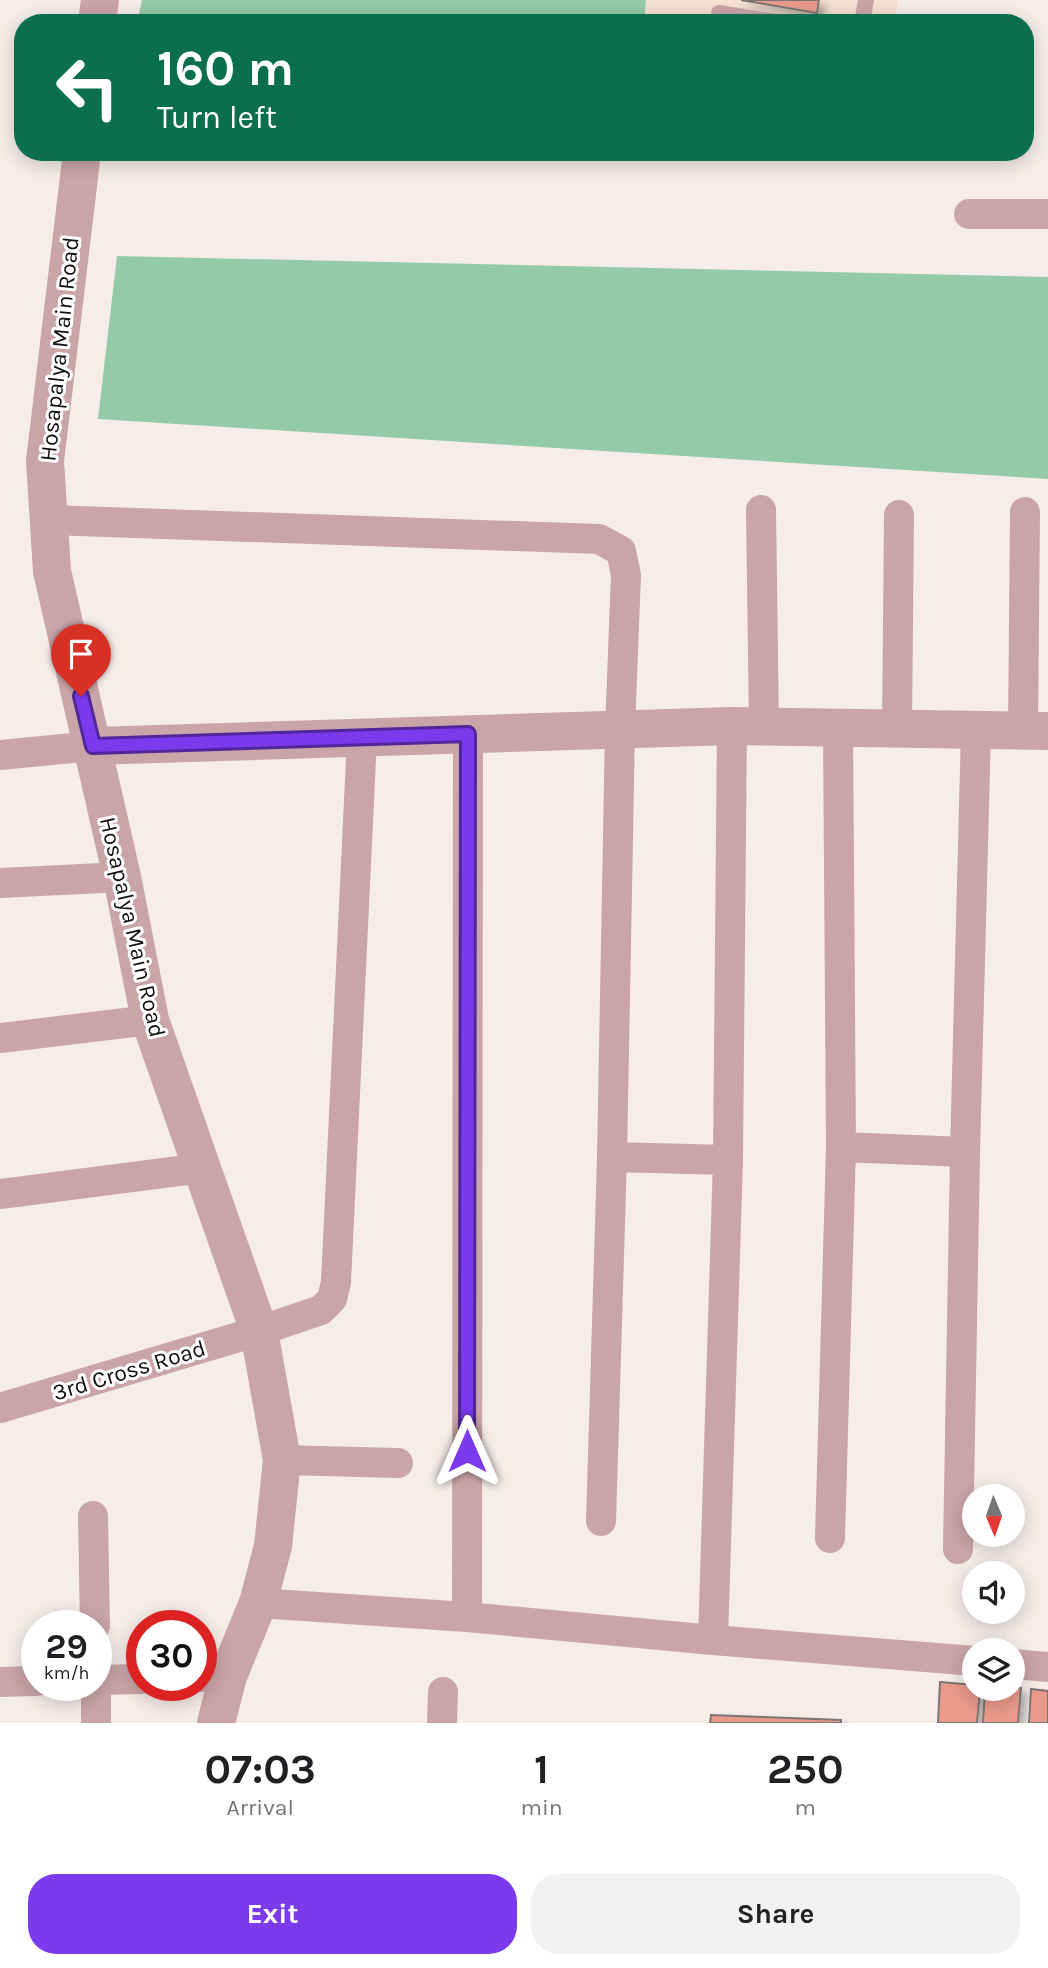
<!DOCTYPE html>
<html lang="en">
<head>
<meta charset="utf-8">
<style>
	:root { --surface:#fff; --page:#f2f2f2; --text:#202124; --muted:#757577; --accent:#7c3aed }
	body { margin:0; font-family:Karla,sans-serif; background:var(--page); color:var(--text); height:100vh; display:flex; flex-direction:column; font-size:26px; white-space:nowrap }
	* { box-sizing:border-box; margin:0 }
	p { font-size:23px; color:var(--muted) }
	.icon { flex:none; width:38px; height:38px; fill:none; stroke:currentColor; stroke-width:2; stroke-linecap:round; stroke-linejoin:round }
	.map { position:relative; height:1723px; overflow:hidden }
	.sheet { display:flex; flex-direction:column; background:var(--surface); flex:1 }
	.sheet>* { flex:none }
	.hud { position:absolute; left:14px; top:14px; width:1020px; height:147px; border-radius:28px; box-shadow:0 4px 18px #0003; background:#0b6e4f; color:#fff; overflow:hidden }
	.needle { width:46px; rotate:178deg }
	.fabs { position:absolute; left:962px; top:1484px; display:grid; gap:14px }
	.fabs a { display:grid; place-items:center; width:63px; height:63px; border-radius:50%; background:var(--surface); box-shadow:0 4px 18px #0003; font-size:35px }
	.speed { position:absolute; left:21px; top:1610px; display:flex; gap:14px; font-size:35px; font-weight:700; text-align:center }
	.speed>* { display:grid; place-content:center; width:91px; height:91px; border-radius:50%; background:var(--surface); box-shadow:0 4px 18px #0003; line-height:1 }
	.speed small { font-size:18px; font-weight:400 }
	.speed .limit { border:10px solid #d22; background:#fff; color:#111 }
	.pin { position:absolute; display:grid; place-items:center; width:60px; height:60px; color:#fff; margin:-72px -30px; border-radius:50% 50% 50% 0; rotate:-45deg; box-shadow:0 0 7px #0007 }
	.pin .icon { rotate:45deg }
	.me { position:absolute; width:77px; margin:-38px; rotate:0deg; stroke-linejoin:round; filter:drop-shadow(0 0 5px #0008) }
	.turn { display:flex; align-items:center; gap:24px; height:147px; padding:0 28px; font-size:32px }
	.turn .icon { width:91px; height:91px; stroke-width:2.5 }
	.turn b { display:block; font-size:49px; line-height:60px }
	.eta { display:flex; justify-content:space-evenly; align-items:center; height:119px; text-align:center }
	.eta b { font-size:42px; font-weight:700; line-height:49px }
	.button { display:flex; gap:14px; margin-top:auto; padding:14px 28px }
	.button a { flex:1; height:80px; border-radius:28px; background:var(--accent); color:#fff; font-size:28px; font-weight:700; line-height:80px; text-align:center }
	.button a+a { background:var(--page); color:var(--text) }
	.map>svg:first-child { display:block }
</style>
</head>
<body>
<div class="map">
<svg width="1048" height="1723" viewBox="0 0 1048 1723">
	<defs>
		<filter id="shadow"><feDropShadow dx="6" dy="6" stdDeviation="3.5" flood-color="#0004"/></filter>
	</defs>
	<rect width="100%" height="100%" fill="#f6ede9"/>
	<path fill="#f5e1d2" d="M646 0H898L895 23H644Z"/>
	<path fill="#94caa7" d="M142 0H646L644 23H137Z
		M117 256 1048 277V479L98 419Z"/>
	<path fill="#ea9a8b" stroke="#7d7573" stroke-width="2" filter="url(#shadow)" d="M741 0H819L817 13Z
		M940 1682 975 1685V1689H980L977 1723H938Z
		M1013 1687 1021 1688 1018 1723H983L985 1689H1013Z
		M1031 1689 1048 1691V1723H1029Z
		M711 1715 841 1720V1723H710Z"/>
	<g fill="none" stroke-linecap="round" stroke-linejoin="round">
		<path stroke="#caa5a8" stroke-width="16" d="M719 13 783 23
			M862 23 866 0"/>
		<path stroke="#caa5a8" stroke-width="30" d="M969 214H1048
			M761 510 764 726
			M49 520 599 539 621 551 626 575 620 729 612 1157 601 1521
			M897 728 899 515
			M1023 730 1025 512
			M0 755 93 746
			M0 883 122 877
			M0 1038 150 1020
			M841 1147 965 1152
			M612 1157 728 1160
			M0 1194 202 1168
			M0 1408 259 1331 321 1310 332 1299 336 1282 362 738
			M282 1460 398 1463
			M93 1516 95 1626
			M830 1538 841 1147 838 727
			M958 1549 965 1152 976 730
			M258 1603 467 1617 713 1640 975 1661
			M467 1617 468 734
			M713 1640 728 1160 732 726
			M1013 1664 1048 1667
			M201 1677 228 1676
			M96 1680 142 1679
			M0 1682 37 1681
			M96 1685V1723
			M442 1723 443 1692"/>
		<path stroke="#caa5a8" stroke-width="38" d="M97 23 100 0
			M82 152 45 461 52 571 122 877 150 1020 259 1331 282 1460 273 1546 258 1603 228 1676 216 1723
			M93 746 732 726 1048 731"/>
	</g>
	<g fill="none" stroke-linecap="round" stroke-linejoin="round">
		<g stroke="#51269a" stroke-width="18">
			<path id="route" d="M81 696 93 746 468 734 467 1451"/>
		</g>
		<use href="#route" stroke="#7c3aed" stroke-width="12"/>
	</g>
	<g text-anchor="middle" stroke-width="6" stroke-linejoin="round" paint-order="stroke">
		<g font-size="23" fill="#13100f" stroke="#fff">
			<text transform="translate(59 349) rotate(-84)" y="8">Hosapalya Main Road</text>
			<text transform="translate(133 927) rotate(77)" y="8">Hosapalya Main Road</text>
			<text transform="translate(129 1370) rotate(-17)" y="8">3rd Cross Road</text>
		</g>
	</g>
</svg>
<div class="fabs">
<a><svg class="needle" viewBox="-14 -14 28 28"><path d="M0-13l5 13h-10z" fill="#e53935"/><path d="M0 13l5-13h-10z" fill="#757577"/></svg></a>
<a><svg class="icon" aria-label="sound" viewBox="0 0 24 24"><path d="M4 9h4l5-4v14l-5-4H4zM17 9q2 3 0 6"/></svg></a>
<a><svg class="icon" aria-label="layers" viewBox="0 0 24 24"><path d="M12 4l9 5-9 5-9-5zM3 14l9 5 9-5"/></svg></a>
</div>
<div class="speed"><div>29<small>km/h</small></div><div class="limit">30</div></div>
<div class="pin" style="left:81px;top:696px;background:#d93025"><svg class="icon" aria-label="arrive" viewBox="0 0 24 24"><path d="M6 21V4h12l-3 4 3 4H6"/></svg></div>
<svg class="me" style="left:467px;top:1451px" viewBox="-20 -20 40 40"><path d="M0-17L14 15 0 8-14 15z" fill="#7c3aed" stroke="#fff" stroke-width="4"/></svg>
<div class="hud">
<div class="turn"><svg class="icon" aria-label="left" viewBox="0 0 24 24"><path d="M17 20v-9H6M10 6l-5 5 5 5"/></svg><div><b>160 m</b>Turn left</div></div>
</div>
</div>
<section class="sheet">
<div class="eta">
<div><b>07:03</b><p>Arrival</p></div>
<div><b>1</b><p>min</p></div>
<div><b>250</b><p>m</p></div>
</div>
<div class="button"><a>Exit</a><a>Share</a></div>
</section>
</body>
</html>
